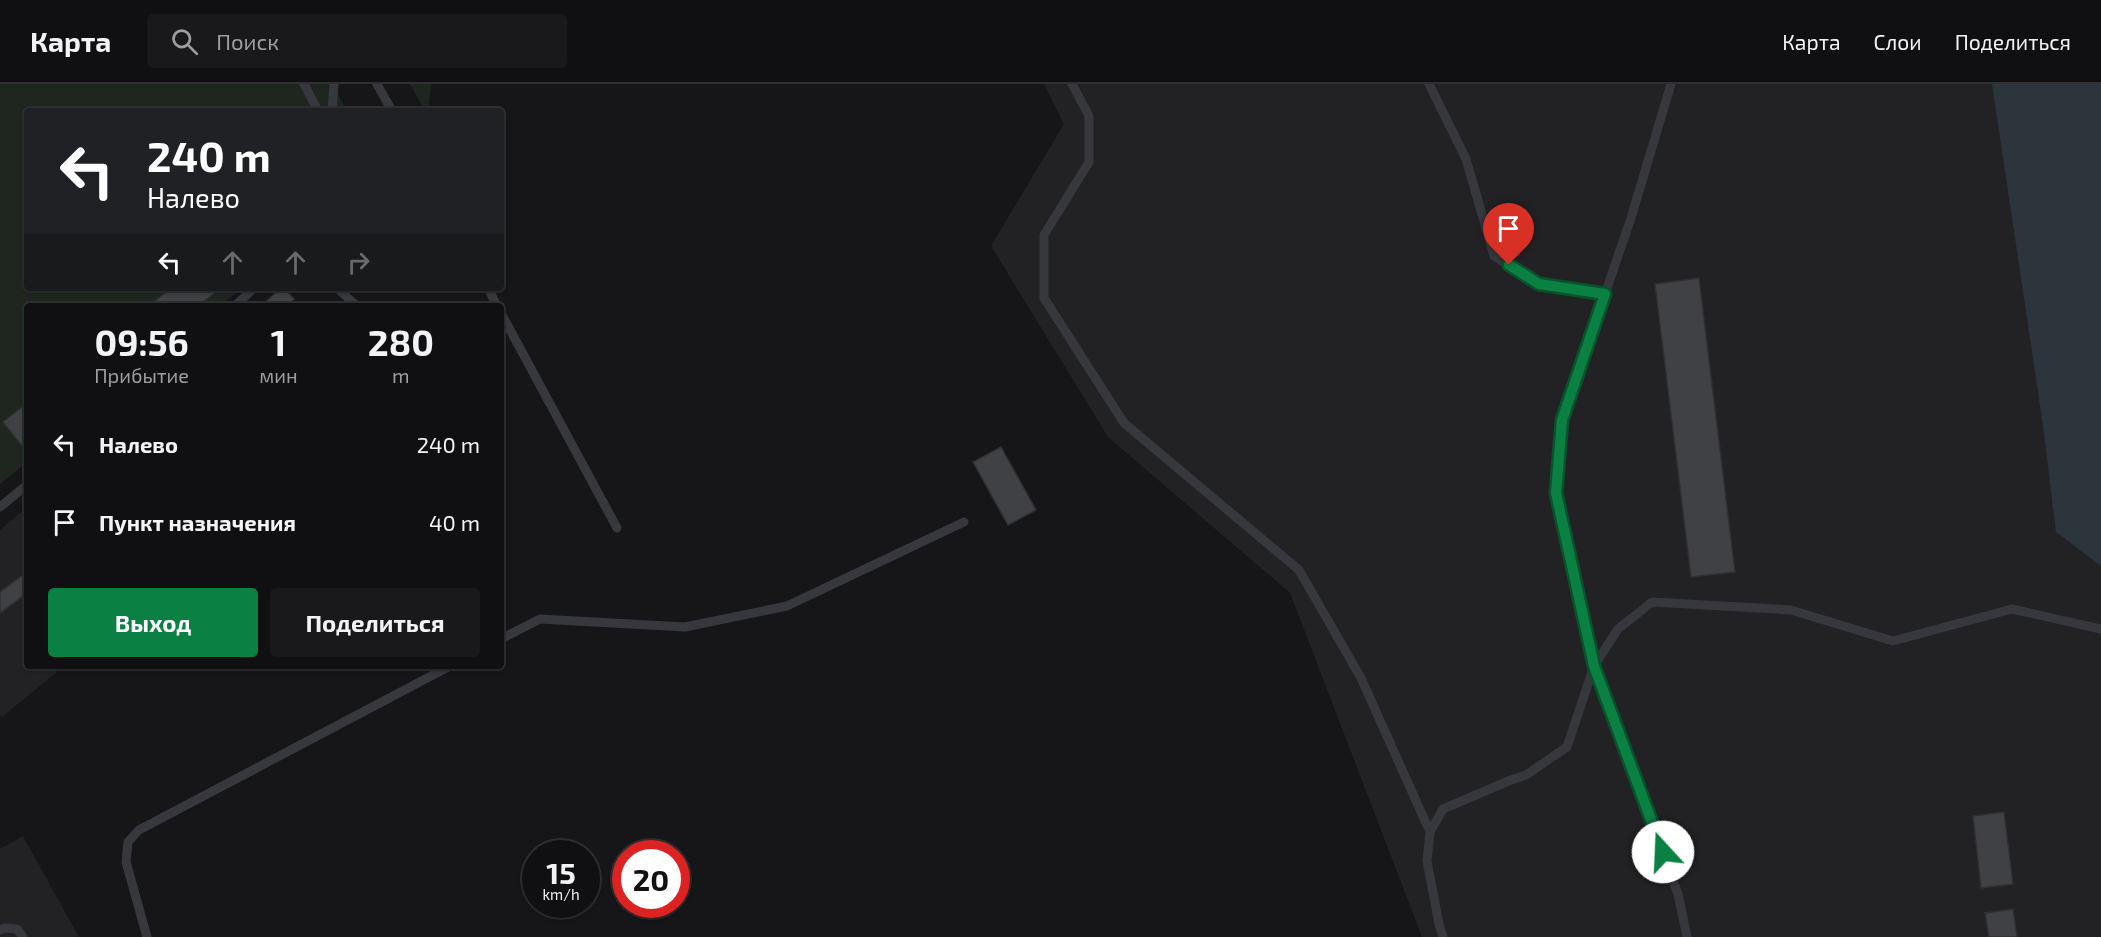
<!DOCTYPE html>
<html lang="ru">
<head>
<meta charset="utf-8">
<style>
	:root { --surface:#101012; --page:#19191b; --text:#f1f3f6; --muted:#9c9d9f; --line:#303032; --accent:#0b8043 }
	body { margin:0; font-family:"Exo 2",sans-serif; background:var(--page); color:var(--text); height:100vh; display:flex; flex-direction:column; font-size:22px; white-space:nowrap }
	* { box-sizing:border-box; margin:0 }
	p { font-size:20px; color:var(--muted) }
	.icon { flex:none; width:33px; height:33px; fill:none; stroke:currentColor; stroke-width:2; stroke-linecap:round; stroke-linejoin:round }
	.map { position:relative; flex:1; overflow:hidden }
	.details { position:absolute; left:24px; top:219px; width:480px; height:366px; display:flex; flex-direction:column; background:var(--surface); border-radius:6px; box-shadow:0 2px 4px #0004,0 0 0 2px var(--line) }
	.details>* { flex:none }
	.guide { position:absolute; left:24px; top:24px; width:480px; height:183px; border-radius:6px; box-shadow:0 2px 4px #0004,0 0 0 2px var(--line); background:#202124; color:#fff; overflow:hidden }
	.speed { position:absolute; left:522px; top:756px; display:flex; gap:12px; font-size:30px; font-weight:700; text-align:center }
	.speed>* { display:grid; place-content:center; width:78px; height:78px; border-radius:50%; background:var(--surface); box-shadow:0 2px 4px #0004,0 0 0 2px var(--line); line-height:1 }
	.speed small { font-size:15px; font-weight:400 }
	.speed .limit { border:9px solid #d22; background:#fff; color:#111 }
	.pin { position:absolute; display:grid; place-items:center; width:51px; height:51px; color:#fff; margin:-62px -26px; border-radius:50% 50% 50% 0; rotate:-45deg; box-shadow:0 0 6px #0007 }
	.pin .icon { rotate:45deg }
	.me { position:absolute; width:66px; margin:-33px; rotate:340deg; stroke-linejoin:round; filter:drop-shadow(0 0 4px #0008) }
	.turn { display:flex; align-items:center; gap:21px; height:126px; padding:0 24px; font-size:27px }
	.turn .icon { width:78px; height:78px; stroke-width:2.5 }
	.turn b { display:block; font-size:42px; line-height:51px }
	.lanes { display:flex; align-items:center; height:57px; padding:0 24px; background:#0003; justify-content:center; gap:30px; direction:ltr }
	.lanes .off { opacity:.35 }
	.eta { display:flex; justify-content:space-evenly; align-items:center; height:102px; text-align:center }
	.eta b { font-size:36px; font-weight:700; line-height:42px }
	.action { display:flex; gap:12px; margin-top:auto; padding:12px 24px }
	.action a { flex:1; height:69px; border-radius:6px; background:var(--accent); color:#fff; font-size:24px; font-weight:700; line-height:69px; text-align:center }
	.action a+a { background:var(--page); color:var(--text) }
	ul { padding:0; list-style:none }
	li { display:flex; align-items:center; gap:18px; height:78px; padding:0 24px }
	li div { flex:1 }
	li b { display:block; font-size:22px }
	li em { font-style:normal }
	header { display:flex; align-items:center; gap:36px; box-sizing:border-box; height:84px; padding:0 30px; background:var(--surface); border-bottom:2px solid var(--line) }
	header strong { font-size:28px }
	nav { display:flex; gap:33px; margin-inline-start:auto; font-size:21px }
	.search { width:420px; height:54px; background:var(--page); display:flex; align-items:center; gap:15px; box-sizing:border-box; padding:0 21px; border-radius:6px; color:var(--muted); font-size:22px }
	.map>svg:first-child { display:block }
</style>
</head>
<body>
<header>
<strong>Карта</strong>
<div class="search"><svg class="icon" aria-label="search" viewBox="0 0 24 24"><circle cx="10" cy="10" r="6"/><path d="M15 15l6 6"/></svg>Поиск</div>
<nav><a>Карта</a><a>Слои</a><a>Поделиться</a></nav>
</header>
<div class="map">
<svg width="2101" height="853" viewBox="0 0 2101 853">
	<rect width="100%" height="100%" fill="#161618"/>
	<path fill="#222225" d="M1044 0H2101V853H1422L1290 509 1108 353 991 162 1064 40Z
		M27 423V582H64L2 633 0 631V446Z
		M23 752 79 853H0V765Z"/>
	<path fill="#1e261f" d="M0 0H333L347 27H27V204H242L219 222H27V378L0 400Z
		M410 0H431L428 27H425Z"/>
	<path fill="#2c353c" d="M1992 0H2101V482L2056 448 2043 341Z"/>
	<path fill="#404145" stroke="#303034" stroke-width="1.5" d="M1699 194 1735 488 1691 493 1655 200Z
		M171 204H221L198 222H149Z
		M281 204H284L294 215 287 222H261Z
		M27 319V368L3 338Z
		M1001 363 1036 426 1008 441 973 378Z
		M27 488V509L0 529V508Z
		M2004 728 2013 800 1981 804 1973 732Z
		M2013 825 2017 853H1989L1985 829Z"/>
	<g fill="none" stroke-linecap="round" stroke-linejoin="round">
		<path stroke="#37383d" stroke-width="9" d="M304 0 318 27
			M377 0 392 27
			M1072 0 1089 32V78L1044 151V214L1124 339 1299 486 1361 594 1430 748
			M1429 0 1466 75 1494 172 1539 200 1605 210
			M1671 0 1631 134 1562 336 1556 409 1594 582 1678 810 1687 853
			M332 27 334 0
			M337 204 357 222
			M488 204 497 222
			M235 222 254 204
			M501 229 617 444
			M0 423 27 401
			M501 555 540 535 685 543 787 522 964 438
			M0 846 5 844 17 845 23 853
			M147 853 126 778 128 758 139 746 450 582
			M1443 853 1439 840 1427 777 1430 748 1443 725 1511 696 1526 691 1567 663 1594 582 1618 545 1652 518 1791 526 1893 557 2012 525 2101 545"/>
	</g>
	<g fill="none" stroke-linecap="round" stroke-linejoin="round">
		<g stroke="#07532c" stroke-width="15">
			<path id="route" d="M1509 181 1539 200 1605 210 1562 336 1556 409 1594 582 1663 768"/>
		</g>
		<use href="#route" stroke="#0b8043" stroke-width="10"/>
	</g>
</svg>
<div class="speed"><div>15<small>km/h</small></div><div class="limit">20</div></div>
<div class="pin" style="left:1509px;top:181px;background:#d93025"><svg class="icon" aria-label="arrive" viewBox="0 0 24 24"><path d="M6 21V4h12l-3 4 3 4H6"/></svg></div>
<svg class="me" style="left:1663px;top:768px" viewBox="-20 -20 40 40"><circle r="19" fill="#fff"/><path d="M0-13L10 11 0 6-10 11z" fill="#0b8043"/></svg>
<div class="guide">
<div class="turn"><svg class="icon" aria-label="left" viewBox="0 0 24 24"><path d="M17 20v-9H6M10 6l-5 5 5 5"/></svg><div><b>240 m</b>Налево</div></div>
<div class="lanes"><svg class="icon" aria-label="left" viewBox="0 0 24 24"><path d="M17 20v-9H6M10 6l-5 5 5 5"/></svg><svg class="icon off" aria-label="ahead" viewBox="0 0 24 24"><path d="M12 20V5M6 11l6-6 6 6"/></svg><svg class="icon off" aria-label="ahead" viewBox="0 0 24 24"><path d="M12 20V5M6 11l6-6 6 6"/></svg><svg class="icon off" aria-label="right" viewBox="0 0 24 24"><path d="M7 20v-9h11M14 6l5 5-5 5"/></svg></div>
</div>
<section class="details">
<div class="eta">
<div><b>09:56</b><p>Прибытие</p></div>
<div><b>1</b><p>мин</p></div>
<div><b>280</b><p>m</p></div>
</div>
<ul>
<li><svg class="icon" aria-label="left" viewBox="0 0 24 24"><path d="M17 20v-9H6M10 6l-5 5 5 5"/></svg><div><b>Налево</b></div><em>240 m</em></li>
<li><svg class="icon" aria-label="arrive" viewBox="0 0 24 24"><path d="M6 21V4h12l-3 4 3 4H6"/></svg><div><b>Пункт назначения</b></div><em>40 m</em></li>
</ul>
<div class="action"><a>Выход</a><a>Поделиться</a></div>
</section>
</div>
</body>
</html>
